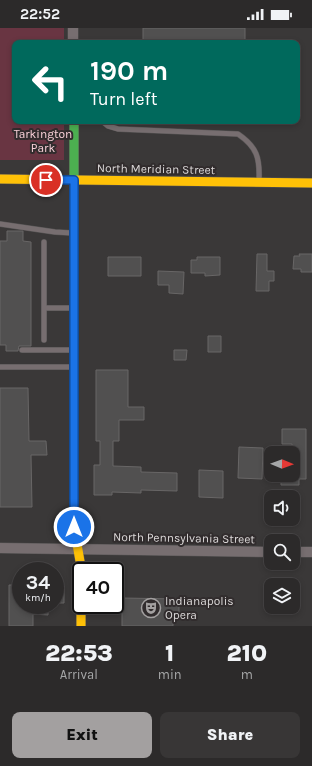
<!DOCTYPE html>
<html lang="en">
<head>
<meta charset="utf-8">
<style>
	:root { --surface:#2c2a2a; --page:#383636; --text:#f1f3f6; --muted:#a6a7a8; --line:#484647; --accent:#a3a0a0 }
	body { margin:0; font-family:Karla,sans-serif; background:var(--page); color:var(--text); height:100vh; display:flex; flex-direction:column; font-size:15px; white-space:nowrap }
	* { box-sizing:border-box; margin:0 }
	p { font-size:13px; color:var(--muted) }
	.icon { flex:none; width:22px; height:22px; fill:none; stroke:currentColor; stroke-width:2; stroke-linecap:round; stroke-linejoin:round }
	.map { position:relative; height:598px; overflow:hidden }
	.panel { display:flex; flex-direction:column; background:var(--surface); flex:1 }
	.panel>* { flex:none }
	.hud { position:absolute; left:12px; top:12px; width:288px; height:84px; border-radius:8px; box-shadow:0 2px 6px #0003,0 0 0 1px var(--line); background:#00695c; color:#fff; overflow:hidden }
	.needle { width:26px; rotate:91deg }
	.fabs { position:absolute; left:264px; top:418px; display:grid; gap:8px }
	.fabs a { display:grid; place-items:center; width:36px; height:36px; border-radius:8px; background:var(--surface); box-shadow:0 2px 6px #0003,0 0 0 1px var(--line); font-size:20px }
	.speed { position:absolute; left:12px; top:534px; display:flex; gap:8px; font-size:20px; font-weight:700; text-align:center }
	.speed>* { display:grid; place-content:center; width:52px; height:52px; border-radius:50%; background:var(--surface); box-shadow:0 2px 6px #0003,0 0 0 1px var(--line); line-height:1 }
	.speed small { font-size:10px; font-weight:400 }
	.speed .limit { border:2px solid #111; border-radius:6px; background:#fff; color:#111 }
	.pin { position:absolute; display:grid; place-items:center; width:34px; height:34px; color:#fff; margin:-17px; border:2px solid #fff; border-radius:50%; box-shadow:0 1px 4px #0007 }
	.me { position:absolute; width:44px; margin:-22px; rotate:0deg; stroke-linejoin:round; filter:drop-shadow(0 0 3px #0008) }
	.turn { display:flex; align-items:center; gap:14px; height:84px; padding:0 12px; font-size:18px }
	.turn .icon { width:52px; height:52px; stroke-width:2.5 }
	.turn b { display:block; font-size:28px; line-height:34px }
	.eta { display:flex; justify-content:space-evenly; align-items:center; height:68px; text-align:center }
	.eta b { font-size:24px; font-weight:800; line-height:28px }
	.button { display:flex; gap:8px; margin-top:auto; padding:8px 12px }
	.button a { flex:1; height:46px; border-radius:8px; background:var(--accent); color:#111; font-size:16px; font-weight:800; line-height:46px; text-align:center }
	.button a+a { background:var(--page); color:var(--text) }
	.status { display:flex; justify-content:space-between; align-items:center; height:28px; padding:0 20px; background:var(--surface); direction:ltr }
	.status svg { height:11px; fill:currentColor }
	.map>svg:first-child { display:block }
</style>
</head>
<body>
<div class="status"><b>22:52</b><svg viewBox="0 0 49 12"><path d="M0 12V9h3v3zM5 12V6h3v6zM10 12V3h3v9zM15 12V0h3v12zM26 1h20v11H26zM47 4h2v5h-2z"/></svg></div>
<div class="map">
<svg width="312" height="598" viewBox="0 0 312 598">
	<rect width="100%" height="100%" fill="#3a3838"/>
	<path fill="#693542" d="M0 0H64V15H15V93H64V132H0Z"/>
	<path fill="#515050" stroke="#686666" d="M143 0H245V15H143Z
		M7 203H23V213L31 214V318H19L18 323H6V317H0V213H7Z
		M257 226H267V243H274V253H269V263H256Z
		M299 226H312V244H301V241H293L294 228H300Z
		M108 229H141V248H108Z
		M197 229H220V247L205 248V245H191V232H197Z
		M158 243 184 244 183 266 169 265V257H158Z
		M208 308H221V324H208Z
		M174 322H187L186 332H174Z
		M96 342H128V379H144V392H119V413H113V438L141 439V444L177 445V463L141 462V465L112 464V467H94V437H100V413H96Z
		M0 360H28L29 413H46L47 427H31L32 479H0Z
		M282 401H306V451H299V457H281V447H293L292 416H282Z
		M239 419 263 420 262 451 238 450Z
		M199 442 223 443V470L199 469Z
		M9 557H21V577H48V587L33 586V598H9Z
		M55 558H64V575H55Z
		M122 570 179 571V589H173V598H122Z"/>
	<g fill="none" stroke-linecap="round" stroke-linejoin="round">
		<g stroke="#575555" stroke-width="6">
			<path id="lane" d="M102 93 108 98 118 101 238 106C257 119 260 130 259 152
				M0 196 55 204 72 205
				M45 280H73
				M44 312V214
				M22 322H73
				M0 339H73"/>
		</g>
		<g stroke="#575555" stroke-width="11">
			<path id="street" d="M73 0V15
				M0 520 271 524
				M293 524H312"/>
		</g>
		<g stroke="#575555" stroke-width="10">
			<path id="fast" d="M74 93V379"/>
		</g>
		<g stroke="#575555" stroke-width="10">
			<path id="slow" d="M0 151 312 155
				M74 478V499L81 539V598"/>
		</g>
		<g stroke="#575555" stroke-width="10">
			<path id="jam" d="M74 379V478"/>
		</g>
		<use href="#lane" stroke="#776e70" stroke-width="5"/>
		<use href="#street" stroke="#776e70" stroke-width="10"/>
		<use href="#fast" stroke="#4caf50" stroke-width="9"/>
		<use href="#slow" stroke="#ffc107" stroke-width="9"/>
		<use href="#jam" stroke="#c62828" stroke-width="9"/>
	</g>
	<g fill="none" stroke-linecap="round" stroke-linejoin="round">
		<g stroke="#114b97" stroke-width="10">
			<path id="route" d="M46 152H74V499"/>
		</g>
		<use href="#route" stroke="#1a73e8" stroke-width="7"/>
	</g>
	<defs>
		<g id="theatre-ring" transform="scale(1)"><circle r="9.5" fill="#312c2d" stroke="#a3a0a0" stroke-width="1.5"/><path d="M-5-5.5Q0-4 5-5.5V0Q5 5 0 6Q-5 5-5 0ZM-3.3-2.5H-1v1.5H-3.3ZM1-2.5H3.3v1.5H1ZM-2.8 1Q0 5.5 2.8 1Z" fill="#a3a0a0"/></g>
	</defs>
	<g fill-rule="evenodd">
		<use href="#theatre-ring" x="151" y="580"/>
	</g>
	<g text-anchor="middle" stroke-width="4" stroke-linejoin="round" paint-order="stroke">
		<g font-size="12" fill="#fad1d9" stroke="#312c2d">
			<text x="43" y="110">Tarkington<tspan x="43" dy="14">Park</tspan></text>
		</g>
		<g font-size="12" fill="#dbd8d8" stroke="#312c2d">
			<text transform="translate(156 141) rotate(1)" y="4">North Meridian Street</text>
			<text transform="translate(184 510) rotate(1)" y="4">North Pennsylvania Street</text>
		</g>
		<g font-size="12" fill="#dbd8d8" stroke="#312c2d" text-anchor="start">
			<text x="165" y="577">Indianapolis<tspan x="165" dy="14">Opera</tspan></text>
		</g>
	</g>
</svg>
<div class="fabs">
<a><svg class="needle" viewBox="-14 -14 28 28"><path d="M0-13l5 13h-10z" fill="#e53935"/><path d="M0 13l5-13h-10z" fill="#a6a7a8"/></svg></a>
<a><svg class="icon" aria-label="sound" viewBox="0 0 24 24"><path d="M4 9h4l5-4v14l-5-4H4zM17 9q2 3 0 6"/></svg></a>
<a><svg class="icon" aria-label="search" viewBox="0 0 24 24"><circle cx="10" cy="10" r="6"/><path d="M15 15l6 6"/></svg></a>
<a><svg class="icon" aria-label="layers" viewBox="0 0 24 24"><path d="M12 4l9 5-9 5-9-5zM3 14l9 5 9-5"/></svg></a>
</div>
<div class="speed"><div>34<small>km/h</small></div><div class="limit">40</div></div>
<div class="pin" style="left:46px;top:152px;background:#d93025"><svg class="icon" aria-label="arrive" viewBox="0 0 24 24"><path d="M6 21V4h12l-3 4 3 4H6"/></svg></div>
<svg class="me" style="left:74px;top:499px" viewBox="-20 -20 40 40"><circle r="17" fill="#1a73e8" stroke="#fff" stroke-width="3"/><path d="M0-11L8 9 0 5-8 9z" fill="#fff"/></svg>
<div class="hud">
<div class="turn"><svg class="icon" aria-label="left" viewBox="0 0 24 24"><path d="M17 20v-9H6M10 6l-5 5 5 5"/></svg><div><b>190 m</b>Turn left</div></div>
</div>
</div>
<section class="panel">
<div class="eta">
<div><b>22:53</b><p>Arrival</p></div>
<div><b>1</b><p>min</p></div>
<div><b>210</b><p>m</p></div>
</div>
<div class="button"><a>Exit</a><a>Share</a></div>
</section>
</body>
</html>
